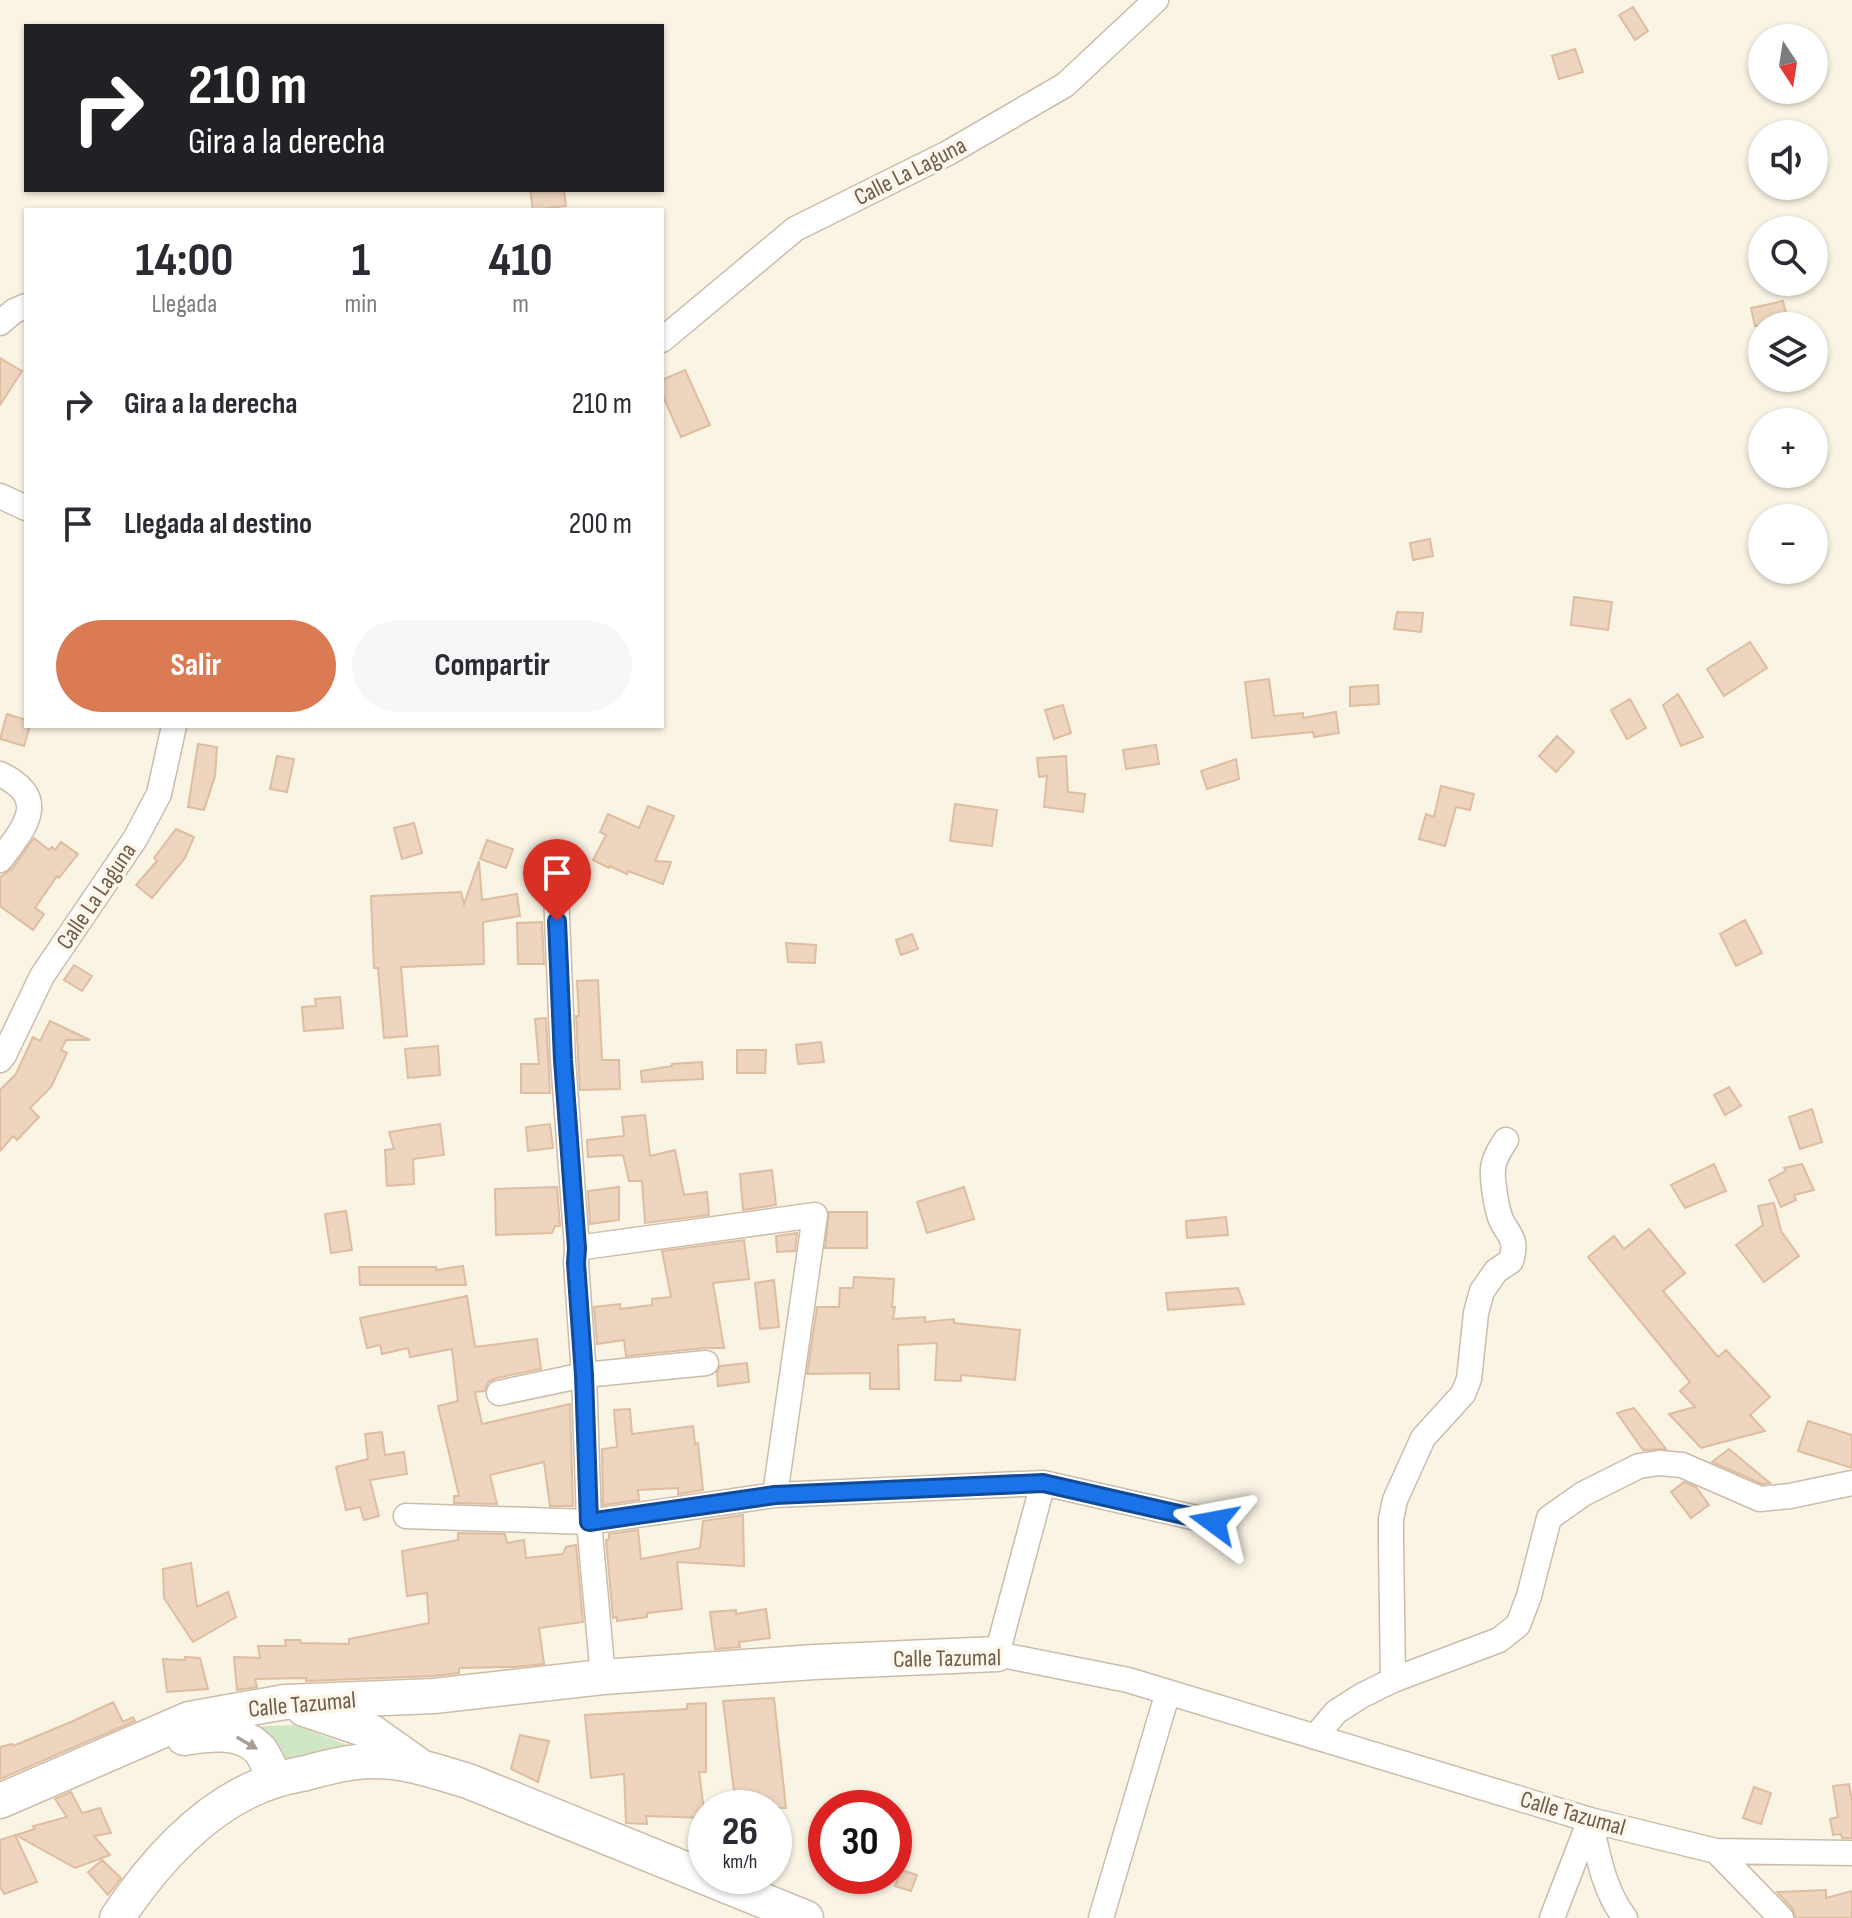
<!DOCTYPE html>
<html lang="es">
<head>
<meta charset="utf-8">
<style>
	:root { --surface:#fff; --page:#f7f7f7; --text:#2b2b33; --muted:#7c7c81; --accent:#db7b54 }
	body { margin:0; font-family:"Sofia Sans Condensed",sans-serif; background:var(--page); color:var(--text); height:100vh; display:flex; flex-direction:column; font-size:30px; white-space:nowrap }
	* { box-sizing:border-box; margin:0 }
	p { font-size:26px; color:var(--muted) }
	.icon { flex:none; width:44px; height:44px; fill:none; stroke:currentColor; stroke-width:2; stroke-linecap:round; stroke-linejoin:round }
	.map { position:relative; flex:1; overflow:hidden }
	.drawer { position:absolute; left:24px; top:208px; width:640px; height:520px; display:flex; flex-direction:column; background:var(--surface); border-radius:0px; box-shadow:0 2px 6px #0004 }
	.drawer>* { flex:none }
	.banner { position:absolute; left:24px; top:24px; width:640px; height:168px; border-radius:0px; box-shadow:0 2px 6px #0004; background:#202124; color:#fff; overflow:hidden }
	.needle { width:52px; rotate:168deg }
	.fabs { position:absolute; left:1748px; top:24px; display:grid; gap:16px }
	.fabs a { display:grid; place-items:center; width:80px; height:80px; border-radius:50%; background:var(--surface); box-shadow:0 2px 6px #0004; font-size:40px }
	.speed { position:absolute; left:688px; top:1790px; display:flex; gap:16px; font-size:40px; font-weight:700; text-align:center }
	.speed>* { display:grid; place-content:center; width:104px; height:104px; border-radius:50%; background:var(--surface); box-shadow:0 2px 6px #0004; line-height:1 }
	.speed small { font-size:20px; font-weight:400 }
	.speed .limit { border:12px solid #d22; background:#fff; color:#111 }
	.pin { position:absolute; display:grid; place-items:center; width:68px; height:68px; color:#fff; margin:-82px -34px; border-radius:50% 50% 50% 0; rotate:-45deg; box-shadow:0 0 8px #0007 }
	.pin .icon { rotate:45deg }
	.me { position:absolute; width:88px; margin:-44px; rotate:283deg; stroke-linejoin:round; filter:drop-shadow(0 0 6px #0008) }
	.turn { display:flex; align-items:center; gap:28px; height:168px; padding:0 32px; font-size:36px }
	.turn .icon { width:104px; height:104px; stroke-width:2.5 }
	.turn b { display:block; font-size:56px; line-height:68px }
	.eta { display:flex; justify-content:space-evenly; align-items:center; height:136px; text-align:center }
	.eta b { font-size:48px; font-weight:700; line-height:56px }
	.cta { display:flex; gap:16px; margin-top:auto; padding:16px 32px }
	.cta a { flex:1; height:92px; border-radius:48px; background:var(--accent); color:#fff; font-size:32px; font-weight:700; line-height:92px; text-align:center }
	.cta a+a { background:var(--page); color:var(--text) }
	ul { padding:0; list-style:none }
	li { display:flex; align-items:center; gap:24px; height:120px; padding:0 32px }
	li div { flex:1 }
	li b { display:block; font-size:30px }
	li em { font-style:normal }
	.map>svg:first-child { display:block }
</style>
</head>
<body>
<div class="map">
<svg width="1852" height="1918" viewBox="0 0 1852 1918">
	<rect width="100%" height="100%" fill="#faf4e5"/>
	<path fill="#d0e7c5" d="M295 1725 363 1751 288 1772 241 1727Z"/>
	<path fill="#edd5bf" stroke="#dfbda0" stroke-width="2" d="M1633 7 1648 31 1635 40 1619 15Z
		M1575 49 1583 72 1559 79 1552 56Z
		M530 190H564L566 206 533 210Z
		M1783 301 1789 326H1755L1751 308Z
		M0 358 22 371 0 405Z
		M685 370 710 425 681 437 662 394V380Z
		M1430 539 1433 556 1413 560 1410 543Z
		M1574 597 1612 602 1608 630 1571 625Z
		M1397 612 1423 613 1421 632 1394 629Z
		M1750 642 1767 668 1724 696 1707 669Z
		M1269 679 1274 716 1303 713V718L1336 712 1339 733 1314 737 1313 732 1252 738 1245 682Z
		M1378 685 1379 704 1350 706V687Z
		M1678 694 1703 737 1681 746 1663 705Z
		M1630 699 1646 728 1627 739 1611 710Z
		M1063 705 1071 733 1054 739 1045 710Z
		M7 714 26 720V726H30L24 746 0 739Z
		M1557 736 1574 752 1556 772 1539 756Z
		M198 744 217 747 215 776 204 810 188 807Z
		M1156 745 1159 764 1126 769 1123 750Z
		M277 756 294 759 287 792 270 789Z
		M1066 756 1068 792 1085 794 1083 812 1044 807 1047 776 1039 777 1037 758Z
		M1236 759 1239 779 1207 789 1201 771Z
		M1441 786 1474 794 1470 810 1456 807 1445 846 1419 839 1426 814 1434 817Z
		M955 804 997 810 992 846 950 841Z
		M648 806 674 816 655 861 671 862 663 884 628 871 627 874 610 866 609 868 593 860 606 835 600 832 608 814 639 828Z
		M414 823 422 853 402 859 394 828Z
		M176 829 194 837 185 858 152 898 136 885 157 861 154 858Z
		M34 838 49 850 52 847 55 850 61 842 78 854 59 878 57 876 35 908 44 914 33 930 0 906V877L12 869Z
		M487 840 513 849 506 868 480 859Z
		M479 861 482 900 517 894 520 916 483 922 484 964 401 967 407 1036 384 1038 378 968H374L371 896 461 892 464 904Z
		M1745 920 1762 953 1736 966 1720 934Z
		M542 922 544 964H518L517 923Z
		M912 934 918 949 901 955 896 940Z
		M786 943 816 945 815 963 788 962Z
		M74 965 92 976 82 991 64 980Z
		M598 980 602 1060H619L620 1089 580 1090 576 1016H579L577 981Z
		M340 997 343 1028 304 1031 302 1007 316 1006 315 999Z
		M546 1018 550 1093H521V1064H539L535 1019Z
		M50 1021 90 1040H66L61 1050 67 1053 51 1087 30 1108 39 1117 17 1140 13 1136 0 1151V1090L16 1074 33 1037 40 1041Z
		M821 1042 824 1062 798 1064 796 1045Z
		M438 1046 440 1075 408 1078 405 1049Z
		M737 1050H766L765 1073H737Z
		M702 1062 703 1079 642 1082 641 1071 672 1066V1064Z
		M1729 1087 1741 1106 1725 1115 1714 1095Z
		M1812 1109 1822 1142 1800 1149 1789 1117Z
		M645 1115 650 1156 675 1150 684 1195 707 1192 709 1215 645 1223 642 1181H629L623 1155 588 1157 587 1140 624 1136 622 1117Z
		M440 1124 444 1155 413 1159 414 1184 387 1186 385 1150 394 1149 389 1132Z
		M550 1124 553 1148 528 1151 526 1127Z
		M1714 1164 1726 1191 1685 1208 1671 1185Z
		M1802 1164 1814 1190 1794 1195 1796 1200 1781 1207 1769 1180 1786 1171 1784 1168Z
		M772 1170 776 1205 743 1210 740 1174Z
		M557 1187 560 1226H555L552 1233 496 1235 495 1189Z
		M619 1187V1220L590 1224 588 1191Z
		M964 1187 974 1219 927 1233 917 1202Z
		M1774 1203 1781 1231 1799 1256 1764 1282 1736 1245 1763 1225 1758 1206Z
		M346 1211 352 1250 331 1253 325 1214Z
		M829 1212H867V1248H825Z
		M1226 1217 1228 1235 1187 1238 1186 1221Z
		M1649 1229 1685 1273 1663 1291 1718 1357 1726 1350 1770 1397 1750 1415 1765 1431 1701 1448 1669 1414 1695 1407 1680 1391 1690 1382 1588 1257 1614 1236 1624 1249Z
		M797 1233 795 1251 777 1252 776 1236Z
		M744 1240 749 1279 713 1283 724 1348H705L626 1356 624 1340 597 1344 594 1307 620 1304V1309L652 1305V1299L671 1297 662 1251Z
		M463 1266 466 1285H360L359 1267H436V1270Z
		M854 1277 894 1279 892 1307H895L893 1319 925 1317V1322L954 1319V1323L1020 1330 1015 1380 961 1375V1381L935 1380 937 1343 898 1345 899 1389H870V1373L807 1374 817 1307H839L840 1288H853Z
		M774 1280 779 1327 760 1329 755 1283Z
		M1238 1288 1244 1304 1168 1310 1166 1293Z
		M467 1296 475 1347 537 1339 541 1369 496 1378 488 1382 485 1391 475 1392 482 1424 570 1404 573 1506H550L544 1462 490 1475 497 1504 454 1503V1496H459L438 1406 458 1401 452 1349 410 1357 408 1348 382 1354 380 1345 367 1348 360 1318Z
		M747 1363 749 1382 718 1386 717 1373 720 1366Z
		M1634 1408 1666 1449 1643 1450 1617 1413Z
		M630 1409 632 1434 693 1426 695 1444 698 1443 703 1490 678 1494V1488L638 1490 639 1500 603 1505 602 1449 617 1447 614 1410Z
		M1808 1421 1852 1435V1468L1798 1451Z
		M382 1432 385 1455 404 1452 407 1474 370 1480 379 1516 364 1520 360 1507 346 1510 336 1467 368 1459 365 1434Z
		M1729 1449 1770 1483 1762 1484 1712 1462Z
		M1684 1482 1696 1487 1709 1505 1691 1518 1671 1492Z
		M743 1515 744 1566 677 1562 682 1609 647 1613V1617L617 1621V1617L613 1618 606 1540 609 1539V1534L638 1530 641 1559 700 1548 703 1521Z
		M458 1533 505 1534 507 1543 524 1540 526 1558 563 1554 566 1547 576 1545 583 1622 539 1628 544 1664 514 1667 459 1668V1673L432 1676 306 1681V1678L255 1679 257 1687 237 1690 234 1657 260 1658 258 1646H286L285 1640H300L301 1643 349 1644V1639L429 1623 427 1593 407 1596 402 1551 458 1540Z
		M191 1563 197 1607 228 1592 236 1617 193 1642 164 1598 163 1569Z
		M766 1609 770 1638 739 1642 740 1647 715 1649 710 1612 736 1610V1614Z
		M185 1657 200 1658 208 1689 167 1692 163 1659 185 1660Z
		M774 1698 786 1808H736L723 1701Z
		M113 1702 123 1722 133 1717 135 1721 0 1779V1747L12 1744 13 1746 71 1722Z
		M706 1703V1772H699L705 1818 646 1816 647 1824 626 1823 624 1774 591 1778 585 1715 687 1709V1704Z
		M520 1735 549 1741 538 1782 511 1769Z
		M1849 1784 1852 1801V1838H1842L1841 1834 1833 1835 1830 1819 1838 1817 1833 1786Z
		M1754 1787 1771 1793 1761 1824 1743 1818Z
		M71 1792 82 1813 100 1808 111 1833 94 1836 110 1855 75 1868 16 1835 35 1829 33 1826 67 1817 55 1799Z
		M15 1835 37 1882 4 1894 0 1887V1840Z
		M102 1860 121 1878 108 1895 88 1872Z
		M901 1870 917 1875 911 1891 895 1886Z
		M1826 1890V1898L1852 1891V1918H1796L1792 1908 1777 1892Z"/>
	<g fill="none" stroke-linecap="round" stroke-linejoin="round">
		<g stroke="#cbbcac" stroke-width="27">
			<path id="street" d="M0 323 14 311 26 306
				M662 340 795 229 948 153 1065 85 1156 0
				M0 496 26 508
				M0 774C50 798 26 826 0 860
				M556 893 563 1060 577 1248 576 1263 584 1375 589 1522 603 1677
				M0 1060 4 1055 42 976 135 839 159 794 174 726
				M577 1248 815 1215 775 1495
				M499 1393 584 1375 706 1363
				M1043 1483 997 1654 1128 1680 1590 1820 1716 1851 1781 1918
				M406 1516 589 1522 775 1495 1043 1483 1214 1522
				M1393 1680 1391 1542V1519L1395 1500 1423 1438 1463 1394 1469 1379 1476 1313 1482 1291 1496 1271 1511 1261C1519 1234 1505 1235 1499 1214 1496 1203 1492 1180 1493 1169 1494 1158 1500 1149 1506 1140
				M1315 1737 1336 1712 1361 1696 1393 1680 1499 1640 1518 1625 1529 1596 1549 1518 1583 1494 1639 1466 1659 1463 1682 1465 1760 1499 1790 1496 1852 1483
				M1590 1820C1598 1854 1603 1889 1625 1918
				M1716 1851 1852 1853
				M1101 1918 1168 1692
				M1552 1918 1590 1820"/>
		</g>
		<g stroke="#cdbcaa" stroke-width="37">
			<path id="secondary" d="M304 1709 372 1732 417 1764
				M184 1738C208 1734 241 1729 260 1750 266 1758 271 1771 276 1780
				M0 1801 189 1719 285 1702 434 1696 603 1677 814 1662 997 1654
				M117 1918C155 1861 208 1801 276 1780 286 1777 296 1775 306 1773 327 1767 350 1761 372 1761 405 1760 437 1772 468 1781L806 1918"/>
		</g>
		<use href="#street" stroke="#fff" stroke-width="24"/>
		<use href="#secondary" stroke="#fff" stroke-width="34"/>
	</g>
	<defs><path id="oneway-solid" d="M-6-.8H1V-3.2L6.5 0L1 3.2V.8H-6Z" transform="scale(2)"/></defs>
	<use fill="#aa9d94" href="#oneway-solid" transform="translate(247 1743) rotate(30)"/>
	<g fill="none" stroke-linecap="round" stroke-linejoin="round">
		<g stroke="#114b97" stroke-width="20">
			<path id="route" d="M557 921 563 1060 577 1248 576 1263 584 1375 589 1522 775 1495 1043 1483 1214 1522"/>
		</g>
		<use href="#route" stroke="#1a73e8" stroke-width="14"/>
	</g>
	<g text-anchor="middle" stroke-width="7" stroke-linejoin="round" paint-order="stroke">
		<g font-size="24" fill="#715c4c" stroke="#fdf7eb">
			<text transform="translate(910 171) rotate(-27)" y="8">Calle La Laguna</text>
			<text transform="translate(96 896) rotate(-56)" y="8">Calle La Laguna</text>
			<text transform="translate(947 1658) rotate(-1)" y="8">Calle Tazumal</text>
			<text transform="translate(302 1704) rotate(-5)" y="8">Calle Tazumal</text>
			<text transform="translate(1573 1813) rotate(16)" y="8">Calle Tazumal</text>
		</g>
	</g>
</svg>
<div class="fabs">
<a><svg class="needle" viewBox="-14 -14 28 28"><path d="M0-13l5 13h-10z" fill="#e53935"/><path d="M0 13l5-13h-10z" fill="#7c7c81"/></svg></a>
<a><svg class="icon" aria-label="sound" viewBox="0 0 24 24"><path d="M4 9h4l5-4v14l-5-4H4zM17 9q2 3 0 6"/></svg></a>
<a><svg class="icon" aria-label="search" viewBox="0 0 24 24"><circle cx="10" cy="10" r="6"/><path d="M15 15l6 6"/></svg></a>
<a><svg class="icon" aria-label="layers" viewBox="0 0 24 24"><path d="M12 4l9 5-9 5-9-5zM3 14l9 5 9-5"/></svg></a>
<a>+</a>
<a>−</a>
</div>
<div class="speed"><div>26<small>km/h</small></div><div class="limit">30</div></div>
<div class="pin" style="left:557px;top:921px;background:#d93025"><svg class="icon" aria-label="arrive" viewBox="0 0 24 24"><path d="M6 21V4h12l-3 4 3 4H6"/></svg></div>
<svg class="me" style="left:1214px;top:1522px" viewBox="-20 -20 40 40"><path d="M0-17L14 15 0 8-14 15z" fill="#1a73e8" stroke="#fff" stroke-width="4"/></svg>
<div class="banner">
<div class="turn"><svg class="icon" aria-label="right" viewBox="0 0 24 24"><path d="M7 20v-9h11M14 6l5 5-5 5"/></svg><div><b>210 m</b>Gira a la derecha</div></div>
</div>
<section class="drawer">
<div class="eta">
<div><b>14:00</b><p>Llegada</p></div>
<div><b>1</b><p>min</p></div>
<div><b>410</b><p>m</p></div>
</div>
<ul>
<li><svg class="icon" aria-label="right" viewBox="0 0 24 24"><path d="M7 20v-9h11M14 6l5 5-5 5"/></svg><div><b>Gira a la derecha</b></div><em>210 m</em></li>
<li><svg class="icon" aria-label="arrive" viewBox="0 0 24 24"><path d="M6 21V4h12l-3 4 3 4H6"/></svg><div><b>Llegada al destino</b></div><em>200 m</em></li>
</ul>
<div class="cta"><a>Salir</a><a>Compartir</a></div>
</section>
</div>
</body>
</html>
